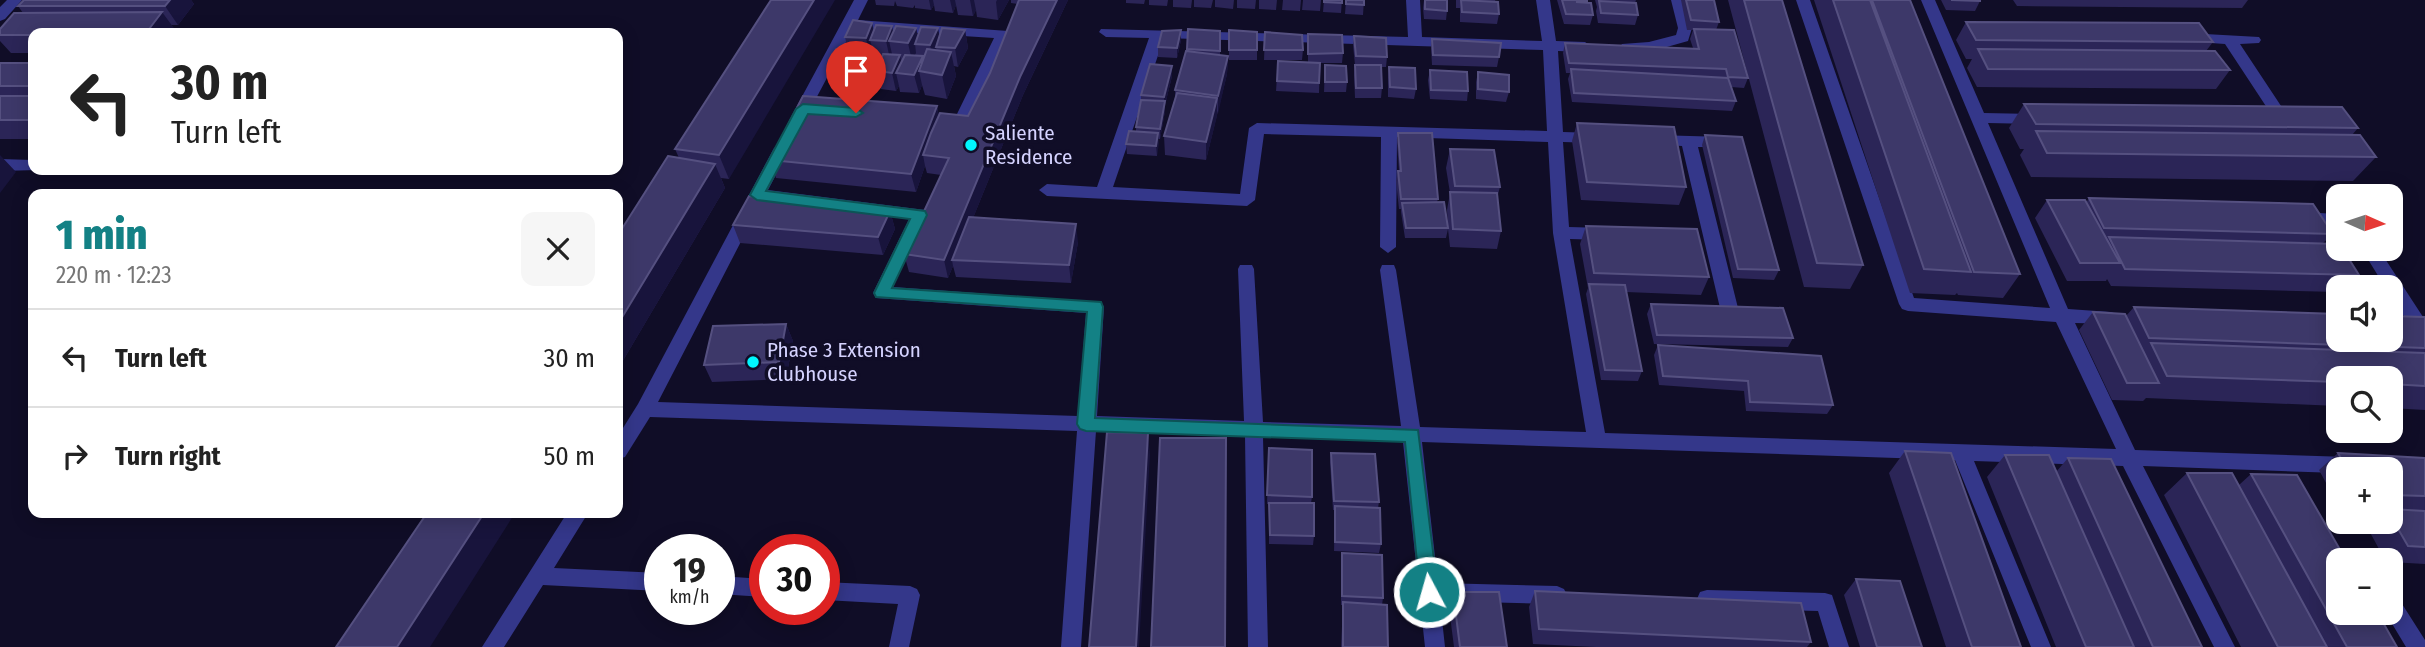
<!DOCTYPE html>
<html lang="en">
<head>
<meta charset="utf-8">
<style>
	:root { --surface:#fff; --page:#f6f6f6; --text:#222; --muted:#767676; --line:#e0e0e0; --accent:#138185 }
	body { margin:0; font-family:"Fira Sans Condensed",sans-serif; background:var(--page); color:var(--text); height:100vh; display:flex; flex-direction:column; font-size:26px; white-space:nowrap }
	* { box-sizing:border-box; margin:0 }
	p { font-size:23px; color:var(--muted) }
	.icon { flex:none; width:38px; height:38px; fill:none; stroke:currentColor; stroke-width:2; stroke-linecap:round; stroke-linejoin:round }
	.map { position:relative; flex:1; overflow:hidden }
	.sheet { position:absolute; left:28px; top:189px; width:595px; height:329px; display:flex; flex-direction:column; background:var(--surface); border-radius:14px; box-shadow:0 4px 18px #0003 }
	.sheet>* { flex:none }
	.hud { position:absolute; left:28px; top:28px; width:595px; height:147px; border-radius:14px; box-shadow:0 4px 18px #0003; background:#fff; color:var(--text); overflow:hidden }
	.needle { width:46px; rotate:93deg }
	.fabs { position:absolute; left:2326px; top:184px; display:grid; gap:14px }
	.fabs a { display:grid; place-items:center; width:77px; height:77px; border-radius:14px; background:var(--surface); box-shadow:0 4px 18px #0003; font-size:35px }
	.speed { position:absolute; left:644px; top:534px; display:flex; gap:14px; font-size:35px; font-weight:700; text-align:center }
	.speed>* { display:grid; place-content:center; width:91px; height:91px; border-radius:50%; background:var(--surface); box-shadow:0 4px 18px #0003; line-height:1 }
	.speed small { font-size:18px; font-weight:400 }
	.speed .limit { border:10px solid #d22; background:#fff; color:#111 }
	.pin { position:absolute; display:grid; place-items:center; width:60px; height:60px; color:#fff; margin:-72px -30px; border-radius:50% 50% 50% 0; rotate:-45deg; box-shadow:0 0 7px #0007 }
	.pin .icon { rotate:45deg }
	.me { position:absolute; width:77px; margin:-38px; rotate:354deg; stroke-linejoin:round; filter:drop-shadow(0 0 5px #0008) }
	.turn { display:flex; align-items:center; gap:24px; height:147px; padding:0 28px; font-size:32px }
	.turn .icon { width:91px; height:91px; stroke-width:2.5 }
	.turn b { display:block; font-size:49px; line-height:60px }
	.round { display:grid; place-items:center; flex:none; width:74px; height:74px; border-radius:14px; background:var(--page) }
	.headline { display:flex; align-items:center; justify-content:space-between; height:119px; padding:0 28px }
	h1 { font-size:42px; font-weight:800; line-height:52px; color:var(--accent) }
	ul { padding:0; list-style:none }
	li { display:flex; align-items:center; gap:21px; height:98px; padding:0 28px; border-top:2px solid var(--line) }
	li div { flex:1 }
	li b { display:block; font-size:26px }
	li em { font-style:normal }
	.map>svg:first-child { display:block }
</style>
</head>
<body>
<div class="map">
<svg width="2425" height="647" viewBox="0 0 2425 647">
	<rect width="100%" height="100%" fill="#100d27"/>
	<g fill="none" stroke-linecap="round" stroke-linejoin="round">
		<path fill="#34378a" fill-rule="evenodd" d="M7 0H22L5 19 0 21V7Z
			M854 0H868L858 20 1008 31 1010 34 967 124H943L935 119 943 114H957L994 38 853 29 804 121H794L791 117Z
			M1406 0H1420L1422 37 1542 41 1536 0H1550L1556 41 1585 42 1592 47 1585 52 1558 51 1563 132 1596 133 1604 138 1596 143 1563 142 1569 227 1605 228 1613 234 1605 240 1570 239 1605 433 2116 449 2056 322 1908 311 1902 309 1899 304 1796 0H1810L1914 298 2050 308 1921 0H1935L1984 113 2039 114 2047 119 2039 124 1988 123 2068 309 2111 312 2117 314 2120 319 2117 324 2075 323 2135 450 2348 457 2355 459 2357 465 2356 469H2338V473L2143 466 2235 647H2214L2123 466 1974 461 2051 647H2031L1955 460 1422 442 1438 583 1557 586 1564 589 1567 595 1564 601 1557 604 1440 601 1445 647H1425L1403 442 1263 437 1268 647H1248L1245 436 1096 431 1081 647H1061L1077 431 650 417 625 457 618 459V436L638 404 774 148 782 143 790 148 768 190 925 210 927 214 893 287 1101 302 1104 307 1097 416 1244 421 1238 269 1240 265H1252L1254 269 1263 422 1401 426 1380 270 1382 265H1394L1396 270 1420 427 1586 432 1553 233 1548 142 1397 137 1396 247 1388 253 1380 247 1381 137 1264 134 1255 200 1247 206 1047 196 1039 190 1047 184 1097 187 1149 38 1106 37 1099 32 1101 29 1408 37ZM1164 38 1543 50 1547 131 1257 123 1249 128 1240 194 1113 187ZM762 201 909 219 873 293 876 298 1086 313 1078 416 658 402Z
			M1671 0H1685L1692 28 1688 41 1649 52 1622 50 1620 47 1622 44 1649 42 1676 35 1678 28Z
			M2187 33 2259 37 2261 40 2259 43 2240 44 2291 121 2294 125 2291 129H2281L2225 44 2182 41 2180 38 2182 35Z
			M1655 135 1725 137 1733 142 1725 147H1698L1738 308 1735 313H1723L1720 308 1682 146 1649 144 1647 140 1649 136Z
			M0 159 33 160V170H39L0 171Z
			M2300 212 2338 214V226L2294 222 2292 218Z
			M2361 248H2378L2425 320V340L2418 338 2390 295V287H2385Z
			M567 513H588L554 568 660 573V591L543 585 504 647H482Z
			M719 576 765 579V597L719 594Z
			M824 582 910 586 917 589 920 595 909 647H889L898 604 824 600Z
			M1707 590 1825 593 1832 595 1849 647H1829L1818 611 1707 608 1700 606 1697 599 1700 592Z
			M2390 594 2397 596 2425 640V647H2406L2385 612H2390Z"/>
	</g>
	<path fill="#2b2557" d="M24 0H191L194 4 178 25H171L176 31 174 33H33V53H11L0 41V29L23 13 18 6Z
		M771 0 729 179 721 178 725 188 618 369V235L679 158 675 149Z
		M875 0H1009L998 20 977 17 976 10 973 16 958 15 956 5 953 13 935 11 934 5 931 10 915 8V5L913 8 897 6 895 1 894 6 876 5Z
		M1011 0H1068L1023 95 973 218 1078 242 1071 283 956 277 953 266 948 278 909 272 904 254 941 175 927 173 925 166 916 192 776 178 770 160 937 106 939 116H968L990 73 1018 4 1011 3Z
		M1126 0H1145L1144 4 1126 3Z
		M1149 0H1168L1167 6 1149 5Z
		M1173 0H1192L1191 8 1173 7Z
		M1194 0H1213L1211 8 1194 7Z
		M1215 0H1234L1233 9 1215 7Z
		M1237 0H1256L1255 9 1237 8Z
		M1259 0H1277L1276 10 1259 9Z
		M1283 0H1301L1300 11 1282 10Z
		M1303 0H1321L1320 11 1302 10Z
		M1324 0H1342L1341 13 1323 12Z
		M1346 0H1364L1363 15 1345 14Z
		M1424 0H1447V11L1446 20 1424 19 1423 8Z
		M1456 0H1495L1499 14 1497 24 1460 22V8H1456Z
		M1557 0H1587V3L1593 15 1590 25 1564 24Z
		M1595 0H1636L1635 3 1638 15 1635 25 1598 23 1596 11 1597 7Z
		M1681 0H1714L1719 22 1716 30 1748 78 1744 88 1731 87 1736 101 1732 111 1572 102 1568 79 1570 73H1566L1563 53 1565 43 1693 48 1690 39 1693 30H1687Z
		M1728 0H1782L1863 265 1850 289 1804 287Z
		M1814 0H1910L2020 274 2003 298 1958 295 1957 293 1955 295 1910 293Z
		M1941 0H1980V1L1975 11 1946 10Z
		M2013 0H2248L2242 8 2017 6Z
		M1966 22 2213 42 2206 51 2230 70 2216 89 1977 87 1967 68 1972 59H1966L1956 40Z
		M892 26 893 33 916 28 918 36 940 35 965 30 968 48 958 67 954 66 956 76 947 99 925 95 922 85 919 93 900 92 899 86 896 91 881 89 880 82 877 89 861 87 859 80 855 87H834L828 68 848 51 845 37Z
		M1188 29 1220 31V55L1228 56 1227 74 1206 160 1165 155 1164 136 1175 98V90L1187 51Z
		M1181 30V40L1177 58 1158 57V47Z
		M1229 30 1257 32V60H1229Z
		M1265 32 1303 50 1302 60H1264Z
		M1308 34 1343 53 1342 63H1320L1319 93 1276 91 1278 61 1308 62Z
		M1354 36 1387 57 1386 67H1381L1382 88 1381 98H1355L1354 75 1355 65 1353 45Z
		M1432 39 1499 57 1497 67 1432 65 1431 48Z
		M0 63H33V139H0Z
		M1325 65 1347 82 1346 92H1324Z
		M1172 66V76L1165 105V111L1160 139H1158L1157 156 1127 154 1126 144 1136 132V127L1141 100V95Z
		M1389 67 1416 89 1414 99 1388 97V77Z
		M1430 70 1468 91 1467 101 1430 99 1428 80Z
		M1478 72 1509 92 1506 102 1476 99V82Z
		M2024 104 2358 128 2352 135 2376 157 2353 181 2031 177 2020 155 2024 149H2020L2009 128Z
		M1577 123 1686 187 1679 205 1581 200 1572 141Z
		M1398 133 1438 199 1437 202 1448 227 1447 210 1450 193 1446 168 1450 149 1500 187 1497 198 1501 231 1497 249 1450 247 1448 229 1446 238H1405L1401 212V209H1399L1396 181 1398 171H1399L1397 142Z
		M1705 135 1779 270 1774 280 1733 278 1702 145Z
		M2089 198 2333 234 2323 243 2359 275 2347 287H2338V292L2111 286 2107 279 2106 281H2067L2035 218 2047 200 2086 203Z
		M890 211 895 229 883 255 740 243 733 225Z
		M1586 226 1709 277 1701 295 1626 292 1642 371 1638 381 1601 380 1586 294 1588 288 1580 244Z
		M1651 304 1793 338 1788 347 1654 344 1647 314Z
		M2134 307 2425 317V410L2390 408V378H2338V406L2146 398 2143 401 2112 400 2079 330 2093 312 2126 316Z
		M786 324 793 341 786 379 712 382 704 365Z
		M1658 345 1833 405 1827 414 1746 411 1744 391 1659 385 1654 355Z
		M1269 448 1312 497 1311 503 1314 536 1313 545 1269 544V504H1267Z
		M1905 451 2021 647H1946L1889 473Z
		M1331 453 1379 502 1378 508 1381 544 1379 553 1334 551 1335 510H1333L1330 462Z
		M2338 453 2425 458V564L2390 562V560H2385L2366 525 2371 522H2390V469H2338V505L2319 470Z
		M2005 455 2056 472 2068 458 2202 647H2056L1987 477Z
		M2187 473 2239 485 2251 474 2397 647H2241L2164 495Z
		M1342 553 1383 598 1382 605 1388 647H1341L1343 605H1341V562Z
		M1856 579 1922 647H1860L1844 595Z
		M1535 591 1811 642 1807 647H1596L1533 644 1529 607Z
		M1453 592 1507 647H1454L1449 608Z"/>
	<path fill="#18143c" d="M170 0H191L194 4 178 25 165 6Z
		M814 0H835L729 179 719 155Z
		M929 0H933L934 5 931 10Z
		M950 0H955L956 5 953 13Z
		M970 0H974L976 10 973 16Z
		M997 0H1009L998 20 996 2Z
		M1057 0H1068L1023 95 956 260H952L953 266 948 278 944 260 1020 77Z
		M162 12 176 31 174 33H146Z
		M872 23 876 40H870L873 50 870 57 866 38Z
		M892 26 895 42 889 41 892 54 890 59 886 41Z
		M916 28 920 45 915 44 916 53 912 61 908 43Z
		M938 28 942 47H936L937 56 934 63 930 45Z
		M965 30 968 48 958 67 955 48Z
		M1181 30V40L1177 58V48Z
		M858 52 863 69 856 68 859 80 855 87 850 69Z
		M951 52 956 76 947 99 942 75Z
		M878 54 882 72 877 71 880 82 877 89 873 71Z
		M900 55 904 74 896 73 899 86 896 91 892 73Z
		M923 56 926 72 919 71 922 85 919 93 914 75Z
		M1228 56 1227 74 1218 114V96Z
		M1172 66V76L1165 105V111L1160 139V129L1164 104V97Z
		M1217 98V116L1206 160V142Z
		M937 106 940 125 923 155 925 166 916 192 911 174Z
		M1158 133 1159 143 1157 156 1156 146Z
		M0 155 16 172 0 193Z
		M715 164 725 188 618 369V324Z
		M890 211 895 229 883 255 878 237Z
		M1076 224 1078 242 1071 283 1069 265Z
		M786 324 793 341 786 379 779 362Z
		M1148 433 1150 455 1139 647H1136Z
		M484 513H515L430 647H397Z"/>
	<path fill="#3d3869" stroke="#555080" stroke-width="2" d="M24 0H170L165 6H18Z
		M771 0H814L719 155 675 149Z
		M1019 0H1057L1020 77 944 260 904 254 949 158 923 155 931 133 940 113 968 116 990 73Z
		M1324 0H1342V3L1324 2Z
		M1346 0H1364V5L1346 4Z
		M1425 0H1447V11L1425 9Z
		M1461 0 1498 2 1499 14 1462 12Z
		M1562 0H1587V1L1576 2 1591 3 1593 15 1566 14Z
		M1686 0H1714L1719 22 1691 20Z
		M1744 0H1782L1863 265 1817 263Z
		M1833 0H1870L1971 272 1924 269Z
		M1872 0H1910L2020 274 1974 272Z
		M1951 0H1980V1Z
		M1599 1 1636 3 1638 15 1601 13Z
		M162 12 146 33H33V35H0V29L14 13Z
		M853 20 872 23 866 38 845 37Z
		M1966 22 2199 23 2213 42 1976 40Z
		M876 25 892 26 886 41 870 40Z
		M896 26 916 28 908 43 889 41Z
		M921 27 938 28 930 45 915 44Z
		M942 28 965 30 955 48 936 47Z
		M1188 29 1220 31V51L1187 49Z
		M1694 29 1734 30 1748 78 1728 77 1726 69 1569 63 1565 43 1699 49Z
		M1181 30 1177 48 1158 47 1162 31Z
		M1229 30 1257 32V50H1229Z
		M1265 32 1302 35 1303 50H1264Z
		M1308 34 1342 35 1343 53 1308 54Z
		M1354 36 1386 38 1387 57 1356 56Z
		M1432 39 1501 43 1499 57 1433 55Z
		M836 49 858 52 850 69 828 68Z
		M927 49 951 52 942 75 919 71Z
		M1978 49 2215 51 2230 70 1988 69Z
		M862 51 878 54 873 71 856 68Z
		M1186 51 1228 56 1218 96 1175 90Z
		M883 54 900 55 892 73 877 71Z
		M905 55 923 56 914 75 896 73Z
		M1278 61 1320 63 1319 83 1277 81Z
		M0 63H33V86H0Z
		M1150 64 1172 66 1164 97 1141 95Z
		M1325 65 1346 66 1347 82H1325Z
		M1355 65H1381L1382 88H1356Z
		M1389 67 1415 68 1416 89 1390 87Z
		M1571 69 1728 78 1736 101 1574 93Z
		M1430 70 1467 72 1468 91 1431 90Z
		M1478 72 1509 75V92L1478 89Z
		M1177 93 1217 98 1206 142 1164 136Z
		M0 96H33V120H0Z
		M803 96 937 106 911 174 770 160Z
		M1141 100 1165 101 1160 129 1136 127Z
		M2024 104 2342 107 2358 128 2036 124Z
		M1577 123 1674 127 1686 187 1587 182Z
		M1129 131 1158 133 1156 146 1126 144Z
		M2036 131 2360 135 2376 157 2047 153Z
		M1398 133H1432L1438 199H1401L1398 171H1401Z
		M1705 135 1742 137 1779 270 1738 269Z
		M1450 149 1494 150 1500 187 1455 186Z
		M668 156 715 164 618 324V235Z
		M1450 192 1497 193 1501 231 1453 229Z
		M749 196 890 211 878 237 733 225Z
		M2089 198 2313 204 2333 234 2104 228Z
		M2047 200H2085L2120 263H2080Z
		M1444 202 1448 228H1406L1402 203Z
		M969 217 1076 224 1069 265 952 260Z
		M1586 226 1697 229 1709 277 1594 273Z
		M2109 237 2338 244V248H2342L2359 275 2125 269Z
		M1589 284 1625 285 1642 371 1605 370Z
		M1651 304 1783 308 1793 338 1657 335Z
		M2134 307 2338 314V340H2390V316L2425 317V348L2149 338Z
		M2093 312 2125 314 2159 383H2127Z
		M786 324 779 362 704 365 713 326Z
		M2151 343 2425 353V386L2390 384V378H2338V382L2167 376Z
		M1658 345 1821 356 1833 405 1750 402 1748 381 1663 376Z
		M1107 432 1148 433 1136 647H1089Z
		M1160 438H1226L1225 647H1151Z
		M1269 448 1312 450V497L1267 495Z
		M1905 451 1951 453 2021 647H1972Z
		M1331 453 1375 454 1379 502 1334 501Z
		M2338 453 2425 458V496L2390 495V469H2347Z
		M2005 455H2049L2134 647H2086Z
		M2068 458 2111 459 2202 647H2153Z
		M2187 473H2232L2327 647H2278Z
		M2251 474 2297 475 2346 560H2338V612H2377L2397 647H2347Z
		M1269 503H1314V536L1270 535Z
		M1335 506 1380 508 1381 544 1335 542Z
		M2390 509 2425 511V547L2408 546 2390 515Z
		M427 513H484L397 647H336Z
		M1342 553 1382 555 1383 598 1342 596Z
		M1856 579 1900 581 1922 647H1877Z
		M1535 591 1801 603 1811 642 1539 629Z
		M1453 592H1499L1507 647H1460Z
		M1343 602 1387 605 1388 647H1343Z"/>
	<path fill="#138185" stroke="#0c5456" stroke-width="2" d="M803 104 856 108 863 113 856 117 808 114 766 191 925 211 927 215 892 288 1101 302 1103 307 1095 418 1418 430 1438 592 1435 598 1429 600 1422 598 1420 592 1405 442 1086 431 1080 429 1077 424 1087 312 876 297 874 293 910 219 757 200 750 195 796 109Z"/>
	<g fill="#00f6fe" stroke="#100d27" stroke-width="2.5">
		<circle cx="971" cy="145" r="7"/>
		<circle cx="753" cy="362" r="7"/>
	</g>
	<g text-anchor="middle" stroke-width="7" stroke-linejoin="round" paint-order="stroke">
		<g font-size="21" fill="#d5d3ff" stroke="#100d27" text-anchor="start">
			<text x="985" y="140">Saliente<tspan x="985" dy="24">Residence</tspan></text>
			<text x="767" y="357">Phase 3 Extension<tspan x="767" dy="24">Clubhouse</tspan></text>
		</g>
	</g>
</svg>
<div class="fabs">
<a><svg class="needle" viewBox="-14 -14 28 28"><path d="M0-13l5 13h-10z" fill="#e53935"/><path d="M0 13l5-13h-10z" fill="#767676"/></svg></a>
<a><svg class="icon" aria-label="sound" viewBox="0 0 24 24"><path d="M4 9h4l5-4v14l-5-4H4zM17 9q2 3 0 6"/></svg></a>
<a><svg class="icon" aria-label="search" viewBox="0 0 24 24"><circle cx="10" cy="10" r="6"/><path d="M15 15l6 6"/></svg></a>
<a>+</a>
<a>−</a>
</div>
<div class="speed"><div>19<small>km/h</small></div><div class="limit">30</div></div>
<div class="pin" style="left:856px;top:113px;background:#d93025"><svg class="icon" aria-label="arrive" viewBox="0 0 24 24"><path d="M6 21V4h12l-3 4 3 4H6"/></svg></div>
<svg class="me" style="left:1429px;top:592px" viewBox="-20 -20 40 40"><circle r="17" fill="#138185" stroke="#fff" stroke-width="3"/><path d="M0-11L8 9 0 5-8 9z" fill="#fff"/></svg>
<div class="hud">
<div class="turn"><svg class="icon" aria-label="left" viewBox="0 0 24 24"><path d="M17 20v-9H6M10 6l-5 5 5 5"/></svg><div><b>30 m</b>Turn left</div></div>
</div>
<section class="sheet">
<div class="headline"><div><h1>1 min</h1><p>220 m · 12:23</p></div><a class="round"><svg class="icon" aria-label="close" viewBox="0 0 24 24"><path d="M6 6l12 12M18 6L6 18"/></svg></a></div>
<ul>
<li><svg class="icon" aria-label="left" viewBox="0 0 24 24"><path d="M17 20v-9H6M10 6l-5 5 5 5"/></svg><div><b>Turn left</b></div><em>30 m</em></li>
<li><svg class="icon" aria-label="right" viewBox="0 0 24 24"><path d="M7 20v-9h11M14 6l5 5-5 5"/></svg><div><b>Turn right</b></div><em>50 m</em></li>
</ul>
</section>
</div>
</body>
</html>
